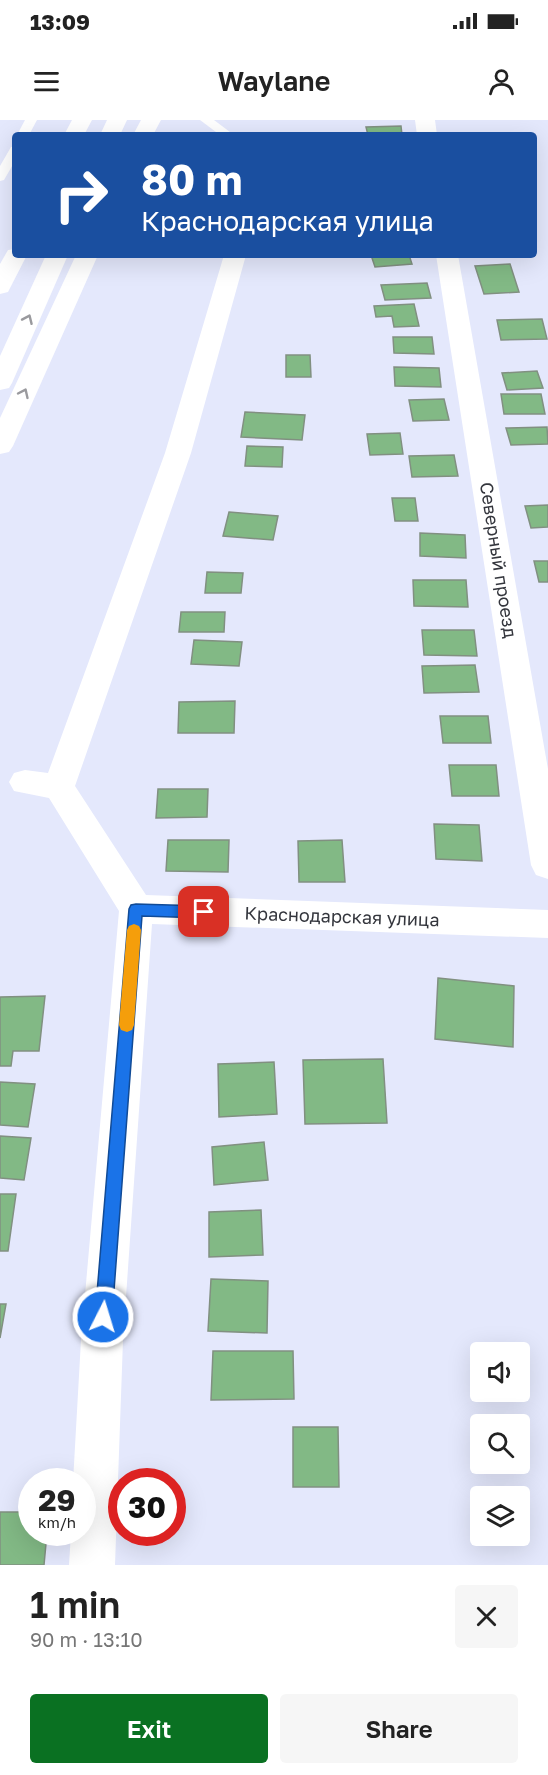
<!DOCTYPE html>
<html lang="en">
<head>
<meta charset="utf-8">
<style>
	:root { --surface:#fff; --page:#f6f6f6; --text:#222; --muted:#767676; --accent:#0a7122 }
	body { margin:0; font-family:"Golos Text",sans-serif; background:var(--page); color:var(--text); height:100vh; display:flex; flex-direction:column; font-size:22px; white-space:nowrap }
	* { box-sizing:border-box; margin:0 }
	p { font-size:20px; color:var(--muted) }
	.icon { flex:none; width:33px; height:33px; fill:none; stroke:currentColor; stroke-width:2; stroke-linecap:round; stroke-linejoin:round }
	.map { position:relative; height:1445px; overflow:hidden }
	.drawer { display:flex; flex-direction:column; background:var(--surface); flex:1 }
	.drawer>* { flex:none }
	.banner { position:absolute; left:12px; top:12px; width:525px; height:126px; border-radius:6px; box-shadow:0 6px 24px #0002; background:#1a4fa0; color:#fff; overflow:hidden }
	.controls { position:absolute; left:470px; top:1222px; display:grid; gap:12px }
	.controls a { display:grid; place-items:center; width:60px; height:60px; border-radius:6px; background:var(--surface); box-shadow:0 6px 24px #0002; font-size:30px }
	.speed { position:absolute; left:18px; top:1348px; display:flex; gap:12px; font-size:30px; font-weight:700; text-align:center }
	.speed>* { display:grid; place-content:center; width:78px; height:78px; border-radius:50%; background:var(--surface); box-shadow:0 6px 24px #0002; line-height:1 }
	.speed small { font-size:15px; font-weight:400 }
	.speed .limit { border:9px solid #d22; background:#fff; color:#111 }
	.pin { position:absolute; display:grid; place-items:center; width:51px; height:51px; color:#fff; margin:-26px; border-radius:12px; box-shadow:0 3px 9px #0006 }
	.me { position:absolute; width:66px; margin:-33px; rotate:5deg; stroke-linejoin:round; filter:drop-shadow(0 0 4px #0008) }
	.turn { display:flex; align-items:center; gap:21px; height:126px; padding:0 30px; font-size:27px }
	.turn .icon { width:78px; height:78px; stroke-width:2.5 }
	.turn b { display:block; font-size:42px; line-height:51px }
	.round { display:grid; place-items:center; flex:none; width:63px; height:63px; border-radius:6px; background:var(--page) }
	.headline { display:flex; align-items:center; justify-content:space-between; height:102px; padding:0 30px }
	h1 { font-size:36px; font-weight:600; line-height:45px }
	.button { display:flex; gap:12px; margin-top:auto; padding:12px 30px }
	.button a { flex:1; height:69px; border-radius:6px; background:var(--accent); color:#fff; font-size:24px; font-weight:600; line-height:69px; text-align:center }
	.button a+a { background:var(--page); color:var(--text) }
	.status { display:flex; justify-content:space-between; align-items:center; height:42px; padding:0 30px; background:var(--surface); direction:ltr }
	.status svg { height:16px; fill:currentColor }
	header { display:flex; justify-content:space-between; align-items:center; height:78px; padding:0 30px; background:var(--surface); font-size:27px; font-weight:600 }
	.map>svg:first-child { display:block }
</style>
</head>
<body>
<div class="status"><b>13:09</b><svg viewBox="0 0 49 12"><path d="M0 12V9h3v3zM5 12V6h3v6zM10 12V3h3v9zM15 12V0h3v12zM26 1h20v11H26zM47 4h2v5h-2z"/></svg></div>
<header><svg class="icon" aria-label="menu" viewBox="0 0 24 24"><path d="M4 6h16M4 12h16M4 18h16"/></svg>Waylane<svg class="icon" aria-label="person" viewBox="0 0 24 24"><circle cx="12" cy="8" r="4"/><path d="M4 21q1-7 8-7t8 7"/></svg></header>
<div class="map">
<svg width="548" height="1445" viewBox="0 0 548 1445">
	<rect width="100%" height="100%" fill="#e4e8fc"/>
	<path fill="#82b985" stroke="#819081" stroke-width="1.5" d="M401 6 402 15H368L366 7Z
		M371 135H409L412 144 375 147Z
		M510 144 519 172 484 174 475 146Z
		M427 163 431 178 385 180 381 165Z
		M414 184 419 206 394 207 392 196 376 197 374 186Z
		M542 199 547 219 501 220 497 200Z
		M393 217H432L434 234 394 233Z
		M286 235H310L311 257H286Z
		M394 247 439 248 441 267 395 266Z
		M537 251 543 268 507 270 502 253Z
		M501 274H541L545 294H504Z
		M444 279 449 300 413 301 409 280Z
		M245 292 305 295 302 320 241 317Z
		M547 307 548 324 511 325 506 308Z
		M400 313 403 334 370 335 367 314Z
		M247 326 283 327 282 347 245 346Z
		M454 335 458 356 412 357 409 336Z
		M392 378H415L418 401H395Z
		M548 385V407L531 408 525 386Z
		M229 392 278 396 273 420 223 416Z
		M420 413 465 415 466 438 420 436Z
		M534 441H548V462H539Z
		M207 452 243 453 241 473H205Z
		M413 460H466L468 487 414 486Z
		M181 492H225L224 512H179Z
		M422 510H474L477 536 424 535Z
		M194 520 242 522 239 546 191 544Z
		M475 545 479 572 424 573 422 546Z
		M235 581 234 613H178L179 582Z
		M440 596H488L491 623H443Z
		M449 645H496L499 676H452Z
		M158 669H208L207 697 156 698Z
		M434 704 479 705 482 741 436 739Z
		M168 720H229L228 752 166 751Z
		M342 720 345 762H299L298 721Z
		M438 858 514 866 513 927 435 919Z
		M45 876 39 931H13L11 946H0V877Z
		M383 939 387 1003 305 1004 303 940Z
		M274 942 277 994 219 997 218 944Z
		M0 962 35 964 28 1007 0 1005Z
		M0 1016 31 1018 24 1060 0 1058Z
		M264 1022 268 1060 214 1065 212 1027Z
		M0 1074H16L8 1131H0Z
		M261 1090 263 1135 209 1137V1092Z
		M211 1159 268 1161 267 1213 208 1211Z
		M0 1184H6L0 1218Z
		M213 1231H293L294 1279 211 1280Z
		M293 1307H338L339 1367H293Z
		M0 1392H32V1413H47L44 1445H0Z"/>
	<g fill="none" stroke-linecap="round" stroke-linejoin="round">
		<path fill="#fff" fill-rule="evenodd" d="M25 0H37L29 15H17Z
			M200 0H214L234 15H220Z
			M15 26V41L4 60 0 61V46L11 27Z"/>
		<path fill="#fff" fill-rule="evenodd" d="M415 0H435L437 15H417Z
			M224 135H246L191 333 75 666 146 775 548 790V818L152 804 123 1220 115 1445H69L71 1413H82V1362H73L81 1220 119 791 49 678 14 671 9 662 14 653 25 650 48 653 165 333Z
			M436 135H458L548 649V759L536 755 531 745Z"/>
		<path fill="#fff" fill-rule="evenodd" d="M141 0H161L153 15H133Z
			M76 135H98L13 326 9 332 0 334V298Z"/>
		<path fill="#fff" fill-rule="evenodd" d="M72 0H92L84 15H64Z
			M107 0H127L120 15H100Z
			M15 129V135H27L8 172 0 174V144L8 130Z
			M46 135H68L12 263 9 268 0 270V236Z"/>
	</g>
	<defs><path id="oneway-chevron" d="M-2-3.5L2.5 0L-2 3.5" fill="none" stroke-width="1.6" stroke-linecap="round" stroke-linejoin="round" transform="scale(1.5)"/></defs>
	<g stroke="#9a9a9e">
		<use href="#oneway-chevron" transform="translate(28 199) rotate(-66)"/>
		<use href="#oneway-chevron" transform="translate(24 273) rotate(-65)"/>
	</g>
	<path fill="#1a73e8" stroke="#114b97" stroke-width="1.5" d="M136 784 204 786 209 788 212 792 209 796 204 798 142 796 112 1197 109 1204 103 1206 97 1204 95 1197 129 789 131 785Z"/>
	<path fill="#f59e0b" d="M134 804 139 806 141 810 134 905 132 910 127 912 121 910 119 905 127 810 129 806Z"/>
	<g text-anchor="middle" stroke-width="5" stroke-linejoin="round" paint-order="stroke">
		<g font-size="18" fill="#34363d" stroke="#fff">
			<text transform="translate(498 440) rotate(81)" y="6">Северный проезд</text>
			<text transform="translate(342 797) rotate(2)" y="6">Краснодарская улица</text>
		</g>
	</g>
</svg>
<div class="controls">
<a><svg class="icon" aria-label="sound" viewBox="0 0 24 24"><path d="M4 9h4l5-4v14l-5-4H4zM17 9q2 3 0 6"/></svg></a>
<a><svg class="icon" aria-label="search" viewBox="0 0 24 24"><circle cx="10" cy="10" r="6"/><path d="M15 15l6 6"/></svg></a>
<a><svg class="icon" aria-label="layers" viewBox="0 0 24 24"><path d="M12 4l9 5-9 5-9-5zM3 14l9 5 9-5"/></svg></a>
</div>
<div class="speed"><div>29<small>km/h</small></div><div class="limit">30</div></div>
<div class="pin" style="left:204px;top:792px;background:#d93025"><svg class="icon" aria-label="arrive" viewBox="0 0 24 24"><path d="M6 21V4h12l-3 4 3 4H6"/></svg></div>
<svg class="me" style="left:103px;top:1197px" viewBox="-20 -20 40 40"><circle r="17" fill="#1a73e8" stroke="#fff" stroke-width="3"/><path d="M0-11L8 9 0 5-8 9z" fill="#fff"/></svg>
<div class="banner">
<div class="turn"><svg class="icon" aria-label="right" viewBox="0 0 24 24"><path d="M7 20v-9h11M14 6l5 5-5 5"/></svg><div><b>80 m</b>Краснодарская улица</div></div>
</div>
</div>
<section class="drawer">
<div class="headline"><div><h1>1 min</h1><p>90 m · 13:10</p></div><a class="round"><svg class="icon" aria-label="close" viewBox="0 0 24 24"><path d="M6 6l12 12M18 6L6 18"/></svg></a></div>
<div class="button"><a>Exit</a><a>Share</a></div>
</section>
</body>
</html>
